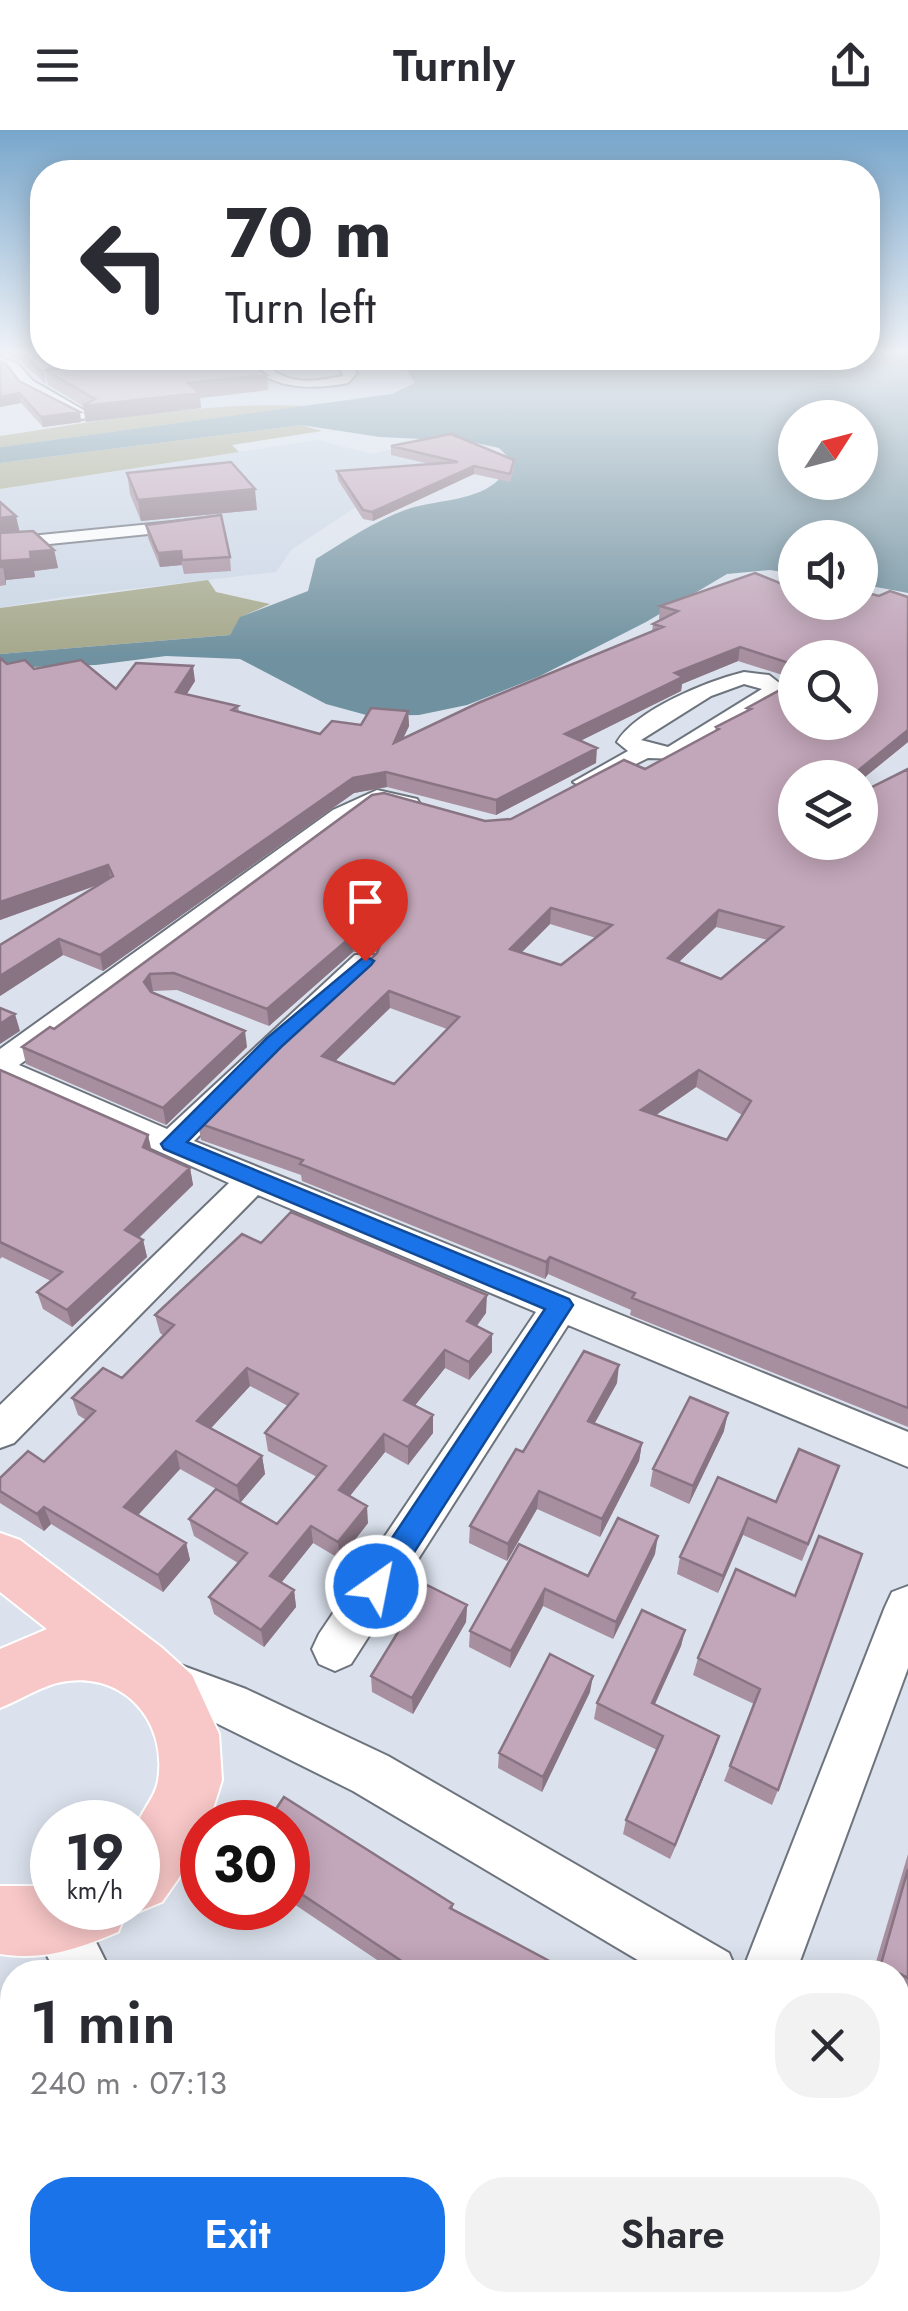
<!DOCTYPE html>
<html lang="en">
<head>
<meta charset="utf-8">
<style>
	:root { --surface:#fff; --page:#f2f2f3; --text:#2b2b33; --muted:#7c7c81; --accent:#1a73e8 }
	body { margin:0; font-family:Jost,sans-serif; background:var(--page); color:var(--text); height:100vh; display:flex; flex-direction:column; font-size:38px; white-space:nowrap }
	* { box-sizing:border-box; margin:0 }
	p { font-size:32px; color:var(--muted) }
	.icon { flex:none; width:55px; height:55px; fill:none; stroke:currentColor; stroke-width:2; stroke-linecap:round; stroke-linejoin:round }
	.map { position:relative; flex:1; overflow:hidden }
	.details { position:absolute; left:0px; top:1830px; width:910px; height:352px; display:flex; flex-direction:column; background:var(--surface); border-radius:40px 40px 0 0; box-shadow:0 5px 25px #0003 }
	.details>* { flex:none }
	.banner { position:absolute; left:30px; top:30px; width:850px; height:210px; border-radius:40px; box-shadow:0 5px 25px #0003; background:#fff; color:var(--text); overflow:hidden }
	.needle { width:65px; rotate:54deg }
	.tools { position:absolute; left:778px; top:270px; display:grid; gap:20px }
	.tools a { display:grid; place-items:center; width:100px; height:100px; border-radius:50%; background:var(--surface); box-shadow:0 5px 25px #0003; font-size:50px }
	.speed { position:absolute; left:30px; top:1670px; display:flex; gap:20px; font-size:50px; font-weight:700; text-align:center }
	.speed>* { display:grid; place-content:center; width:130px; height:130px; border-radius:50%; background:var(--surface); box-shadow:0 5px 25px #0003; line-height:1 }
	.speed small { font-size:25px; font-weight:400 }
	.speed .limit { border:15px solid #d22; background:#fff; color:#111 }
	.pin { position:absolute; display:grid; place-items:center; width:85px; height:85px; color:#fff; margin:-102px -42px; border-radius:50% 50% 50% 0; rotate:-45deg; box-shadow:0 0 10px #0007 }
	.pin .icon { rotate:45deg }
	.me { position:absolute; width:110px; margin:-55px; rotate:33deg; stroke-linejoin:round; filter:drop-shadow(0 0 8px #0008) }
	.turn { display:flex; align-items:center; gap:35px; height:210px; padding:0 30px; font-size:45px }
	.turn .icon { width:130px; height:130px; stroke-width:2.5 }
	.turn b { display:block; font-size:70px; line-height:85px }
	.round { display:grid; place-items:center; flex:none; width:105px; height:105px; border-radius:40px; background:var(--page) }
	.summary { display:flex; align-items:center; justify-content:space-between; height:170px; padding:0 30px }
	h1 { font-size:60px; font-weight:600; line-height:75px }
	.action { display:flex; gap:20px; margin-top:auto; padding:20px 30px }
	.action a { flex:1; height:115px; border-radius:40px; background:var(--accent); color:#fff; font-size:40px; font-weight:600; line-height:115px; text-align:center }
	.action a+a { background:var(--page); color:var(--text) }
	header { display:flex; justify-content:space-between; align-items:center; height:130px; padding:0 30px; background:var(--surface); font-size:45px; font-weight:600 }
	.map>svg:first-child { display:block }
</style>
</head>
<body>
<header><svg class="icon" aria-label="menu" viewBox="0 0 24 24"><path d="M4 6h16M4 12h16M4 18h16"/></svg>Turnly<svg class="icon" aria-label="share" viewBox="0 0 24 24"><path d="M12 15V3M7 8l5-5 5 5M5 13v7h14v-7"/></svg></header>
<div class="map">
<svg width="908" height="2181" viewBox="0 0 908 2181">
	<rect width="100%" height="100%" fill="#dbe2ed"/>
	<path fill="#cad6e5" d="M144 228H398L415 253 410 259 392 264 307 276 205 281Z
		M318 310 371 324 393 319 438 330 415 338 291 420 276 442 63 467 0 478V359Z"/>
	<path fill="#a5a88a" d="M307 276 0 317V306C99 291 206 271 307 276Z
		M301 295 322 301 232 315 239 322 0 359V333Z
		M208 450 216 462 270 474 241 487 230 505 0 524V478Z"/>
	<path fill="#70919f" fill-rule="evenodd" d="M868 220H908V463L860 454V408H795V444L770 440 727 444 646 492 540 546 467 575 419 585 370 586 326 574 240 529 166 526 96 535 0 538V524L230 505 240 487 308 461 316 429C345 411 373 392 405 380 432 370 471 372 495 353 503 347 506 335 507 326L499 318 467 311 380 307 301 295 0 333V317L392 264 415 253 398 228H868ZM795 288H860V352H795Z"/>
	<g fill="none" stroke-linecap="round" stroke-linejoin="round">
		<g stroke="#6e747d" stroke-width="4">
			<path id="minor" d="M0 227 18 234 33 251 94 286 82 289 23 257 10 240 0 236Z
				M99 228H111L103 235 97 231Z
				M238 228C259 227 272 244 292 249 309 253 327 249 343 246L336 228H348L357 243 348 253C306 261 271 258 238 228Z
				M192 390 198 391V399L0 419V409Z
				M744 542 769 545 787 559 680 629 648 628 585 659 573 652 628 621 617 612C637 579 708 551 744 542ZM744 554 762 559 668 617 641 610 711 566Z
				M377 660 417 669 420 674 408 681 380 675 351 690 19 935 167 999 355 825H375L379 831 375 837 285 920 194 1011 908 1302V1337L568 1195 351 1534 335 1541 319 1534 312 1519 319 1504 536 1182 258 1065 14 1313 0 1318V1275L229 1053 0 950V919L333 680Z
				M908 1456V1538L796 1842H742L885 1477 892 1462Z
				M156 1526 246 1559 388 1626 729 1823 737 1842H658L353 1661 216 1593 139 1564 132 1548 139 1532Z
				M52 1766V1778H79L111 1842H55L30 1791 38 1772Z
				M898 1927 908 1931V1991L898 1987Z
				M234 2170H300L305 2181H239Z
				M615 2170H679L675 2181H611Z"/>
		</g>
		<g stroke="#fff" stroke-width="4">
			<path id="major" d="M0 1403 20 1410 161 1517 192 1545 219 1604 222 1650 209 1692H202L197 1722 162 1772 138 1782 128 1778H138C138 1757 132 1709 138 1692 144 1678 155 1667 158 1651 168 1588 120 1538 57 1553 38 1558 18 1571 0 1578V1519L47 1499 0 1462Z
				M0 1756H52V1778H128L118 1802C78 1819 44 1831 0 1824Z"/>
		</g>
		<use href="#minor" fill="#fff" fill-rule="evenodd"/>
		<use href="#major" fill="#f8c7c7" fill-rule="evenodd"/>
	</g>
	<path fill="#a78f9f" fill-rule="evenodd" d="M0 220H28L25 224 45 245 46 254 19 230 1 224Z
		M45 240 267 245 268 260 200 268 201 278 86 292 83 276 48 255Z
		M19 251 81 292 43 297 21 273 0 277Z
		M391 316 514 330V339L510 352 474 344 373 391 363 389 338 350 337 341 430 334 391 325Z
		M127 343 257 380 141 391 130 364Z
		M0 372 19 402 54 420 58 438 34 441 35 447 6 450V455L0 456Z
		M146 395 230 427 231 441 184 444 182 435 160 437 148 408Z
		M795 459 879 466 908 467V612L860 651V648H795V712L908 639V1297L630 1185 631 1180 548 1144 545 1149 302 1051 301 1045 201 1010 198 993 377 823 375 821 353 822 269 896 177 860 153 861 152 862 247 917 166 995 26 934 22 917 54 899 372 665 485 691 511 689 645 639 715 601 716 597 746 581 747 578 783 558 784 553 792 548 738 531 682 554 681 561 580 611 596 633 496 685 387 657 354 663 103 841 63 825 0 866 98 755 0 790V528L7 534 116 559 195 551 186 564 238 576 239 582 320 604 361 595 408 581 409 596 403 608 652 502 653 494 660 490 659 489 660 476ZM795 528 860 592H795ZM550 794 596 808 561 835 522 822ZM716 797 768 810 721 849 679 832ZM390 878 447 899 394 954 335 931ZM696 957 742 985 727 1010 656 985Z
		M0 940 148 1005 151 1021 190 1038 193 1055 139 1108 143 1110 147 1127 72 1197 43 1179 37 1162 51 1151 2 1127 0 1129Z
		M261 1113 486 1183 477 1196 492 1222 469 1250 445 1238 415 1275 433 1303 408 1335 385 1322 350 1366 368 1393 340 1429 313 1413 281 1453 294 1460 296 1477 264 1517 214 1484 209 1467 238 1433 194 1406 189 1389 216 1359 180 1339 138 1385 186 1413 190 1430 163 1462 51 1394 44 1401 0 1373V1348L44 1332 86 1290 78 1285 72 1268 122 1248 164 1206 160 1203 155 1185ZM250 1256 288 1276 265 1303 268 1321 317 1347 277 1394 240 1373 265 1344 262 1326 211 1298Z
		M617 1253 594 1293 642 1313 639 1331 600 1407 537 1379 507 1431 469 1413 470 1396 523 1322Z
		M724 1301 689 1374 650 1356 653 1339Z
		M833 1354 802 1431 743 1405 718 1463 677 1444 680 1427 776 1372Z
		M519 1414 588 1446 655 1424 613 1509 543 1476 510 1538 469 1517 470 1501Z
		M736 1439 778 1660 772 1675 724 1651 754 1574 693 1545 698 1528Z
		M467 1475 466 1492 413 1584 372 1562 371 1546Z
		M685 1500 681 1516 655 1574 714 1622 670 1729 623 1704 626 1690 657 1620 594 1589 597 1573Z
		M590 1562 542 1662 498 1638 499 1623Z
		M288 1692 453 1774V1779L570 1842H395L288 1770Z
		M908 1724V1865L898 1860V1842H873Z"/>
	<path fill="#887482" d="M267 245 268 260 200 268 201 278 86 292 83 276 188 253Z
		M19 263 21 273 0 277V267Z
		M80 282 81 292 43 297 41 287Z
		M474 336V344L373 391 372 382Z
		M255 359 257 380 141 391 138 370Z
		M16 386 20 403 0 406V388Z
		M54 420 58 438 34 441 35 447 6 450V455L2 431 30 422Z
		M181 421 182 435 160 437 158 423Z
		M740 517 738 531 682 554 681 561 564 619 565 604 675 543Z
		M193 536 195 551 179 577 176 562Z
		M408 581 409 596 394 628V613Z
		M908 600V612L860 651V648H849Z
		M597 618 596 633 496 685V670Z
		M386 642 387 657 354 663 103 841 100 825 353 648Z
		M108 735 111 750 0 790V772Z
		M551 778 550 794 509 835 510 819Z
		M719 780 716 797 666 844 668 828Z
		M352 806 353 822 269 896 267 879Z
		M59 809 63 825 0 866V846Z
		M150 844 153 861 147 869 144 852Z
		M389 861 390 878 323 943 322 926Z
		M15 884 20 901 0 914V894Z
		M245 901 247 917 166 995 163 978Z
		M699 940 696 957 639 997 641 980Z
		M148 1005 152 1022 143 1017Z
		M190 1038 193 1055 129 1117 125 1100Z
		M143 1110 147 1127 72 1197 67 1180Z
		M550 1127 548 1144 545 1149 546 1132Z
		M487 1165 486 1183 466 1209 467 1191Z
		M492 1204V1222L469 1250V1232Z
		M445 1220V1238L405 1288 404 1270Z
		M619 1235 617 1253 586 1309 588 1291Z
		M247 1238 250 1256 201 1309 197 1291Z
		M728 1283 724 1301 689 1374 693 1356Z
		M433 1285V1303L408 1335V1317Z
		M384 1304 385 1322 341 1377 339 1360Z
		M642 1313 639 1331 600 1407 602 1389Z
		M176 1321 180 1339 130 1394 124 1377Z
		M262 1326 265 1344 240 1373 237 1356Z
		M539 1361 537 1379 507 1431 508 1414Z
		M367 1376 368 1393 340 1429 338 1412Z
		M44 1377 51 1394 44 1401 37 1384Z
		M748 1388 743 1405 718 1463 723 1446Z
		M311 1396 313 1413 273 1463 270 1446Z
		M658 1406 655 1424 613 1509 616 1492Z
		M186 1413 190 1430 163 1462 158 1445Z
		M545 1459 543 1476 510 1538 511 1521Z
		M294 1460 296 1477 264 1517 261 1500Z
		M467 1475 466 1492 413 1584 412 1568Z
		M685 1500 681 1516 648 1589 652 1573Z
		M593 1546 590 1562 542 1662 543 1647Z
		M719 1606 714 1622 670 1729 675 1715Z"/>
	<path fill="#c2a6b9" stroke="#887482" stroke-width="2.5" fill-rule="evenodd" d="M15 220H21L45 245 18 221Z
		M148 228H243L267 245 188 253 199 263 83 276 95 269 45 240Z
		M0 231 6 234 19 251 80 282 41 287 19 263 0 267Z
		M451 304 514 330 510 344 474 336 372 382 363 380 337 341 458 332 391 316Z
		M231 332 255 359 138 370 127 343Z
		M0 372 16 386 0 388Z
		M221 385 230 427 182 430 181 421 158 423 146 395Z
		M33 401 54 420 30 422 31 429 2 431V437H0V403Z
		M755 443 795 459V472H860V461L879 466 890 461 908 467V600L849 648H795V712H860V663L908 639V1278L632 1168 635 1163 550 1127 546 1132 300 1034 303 1030 198 993 377 823 381 813 374 805 352 806 267 879 174 843 150 844 144 852 151 862 245 901 163 978 22 917 50 897 54 899 372 665 384 663 485 691 511 689 624 630 645 639 719 599 716 597 751 579 747 578 789 555 784 553 795 547V592H860V528H795V535L740 517 675 543 683 547 565 604 597 618 496 670 386 642 353 648 100 825 59 809 0 846V815L113 746 108 735 0 772V528L7 534 25 530 34 539 81 530 116 559 136 533 193 536 176 562 238 576 232 580 320 604 332 591 361 595 371 578 408 581 394 613 478 573 663 497 653 494 678 481 660 476ZM551 778 612 795 561 835 510 819ZM719 780 783 797 721 849 668 828ZM389 861 459 887 394 954 322 926ZM699 940 751 971 727 1010 641 980Z
		M0 878 15 884 0 894Z
		M0 940 148 1005 143 1017 190 1038 125 1100 143 1110 67 1180 37 1162 62 1142 0 1112Z
		M291 1082 487 1165 467 1191 492 1204 469 1232 445 1220 404 1270 433 1285 408 1317 384 1304 339 1360 367 1376 338 1412 311 1396 270 1446 294 1460 261 1500 209 1467 247 1423 189 1389 216 1359 277 1394 326 1336 265 1303 298 1264 247 1238 197 1291 262 1326 237 1356 176 1321 124 1377 186 1413 158 1445 44 1377 37 1384 0 1361V1348L28 1321 44 1332 95 1281 72 1268 103 1238 122 1248 174 1195 155 1185 242 1104 261 1113Z
		M584 1221 619 1235 588 1291 642 1313 602 1389 539 1361 508 1414 470 1396 516 1319 523 1322Z
		M690 1267 728 1283 693 1356 653 1339Z
		M799 1319 839 1336 808 1414 748 1388 723 1446 680 1427 718 1347 776 1372Z
		M618 1388 658 1406 616 1492 545 1459 511 1521 470 1501 519 1414 588 1446Z
		M819 1406 862 1424 778 1660 730 1636 760 1559 698 1528 736 1439 795 1466Z
		M427 1455 467 1475 412 1568 371 1546Z
		M642 1480 685 1500 652 1573 719 1606 675 1715 626 1690 663 1606 597 1573Z
		M550 1524 593 1546 543 1647 499 1623Z
		M284 1667 453 1774 450 1778 570 1842H421L406 1834 288 1755V1692H267Z
		M908 1739V1848L881 1834Z
		M494 2170H579L575 2181H490Z"/>
	<linearGradient id="sky" x2="0" y2="1"><stop stop-color="#78a6cb"/><stop offset="0.42" stop-color="#eff2f7"/><stop offset="1" stop-color="#eff2f7" stop-opacity="0"/></linearGradient>
	<rect width="908" height="526" fill="url(#sky)"/>
	<path fill="#1a73e8" stroke="#114b97" stroke-width="2.5" d="M365 826 374 831 371 835 281 917 187 1012 569 1169 573 1175 386 1466 376 1470 366 1466 361 1456 366 1447 545 1179 164 1019 161 1014 267 908Z"/>
</svg>
<div class="tools">
<a><svg class="needle" viewBox="-14 -14 28 28"><path d="M0-13l5 13h-10z" fill="#e53935"/><path d="M0 13l5-13h-10z" fill="#7c7c81"/></svg></a>
<a><svg class="icon" aria-label="sound" viewBox="0 0 24 24"><path d="M4 9h4l5-4v14l-5-4H4zM17 9q2 3 0 6"/></svg></a>
<a><svg class="icon" aria-label="search" viewBox="0 0 24 24"><circle cx="10" cy="10" r="6"/><path d="M15 15l6 6"/></svg></a>
<a><svg class="icon" aria-label="layers" viewBox="0 0 24 24"><path d="M12 4l9 5-9 5-9-5zM3 14l9 5 9-5"/></svg></a>
</div>
<div class="speed"><div>19<small>km/h</small></div><div class="limit">30</div></div>
<div class="pin" style="left:365px;top:831px;background:#d93025"><svg class="icon" aria-label="arrive" viewBox="0 0 24 24"><path d="M6 21V4h12l-3 4 3 4H6"/></svg></div>
<svg class="me" style="left:376px;top:1456px" viewBox="-20 -20 40 40"><circle r="17" fill="#1a73e8" stroke="#fff" stroke-width="3"/><path d="M0-11L8 9 0 5-8 9z" fill="#fff"/></svg>
<div class="banner">
<div class="turn"><svg class="icon" aria-label="left" viewBox="0 0 24 24"><path d="M17 20v-9H6M10 6l-5 5 5 5"/></svg><div><b>70 m</b>Turn left</div></div>
</div>
<section class="details">
<div class="summary"><div><h1>1 min</h1><p>240 m · 07:13</p></div><a class="round"><svg class="icon" aria-label="close" viewBox="0 0 24 24"><path d="M6 6l12 12M18 6L6 18"/></svg></a></div>
<div class="action"><a>Exit</a><a>Share</a></div>
</section>
</div>
</body>
</html>
